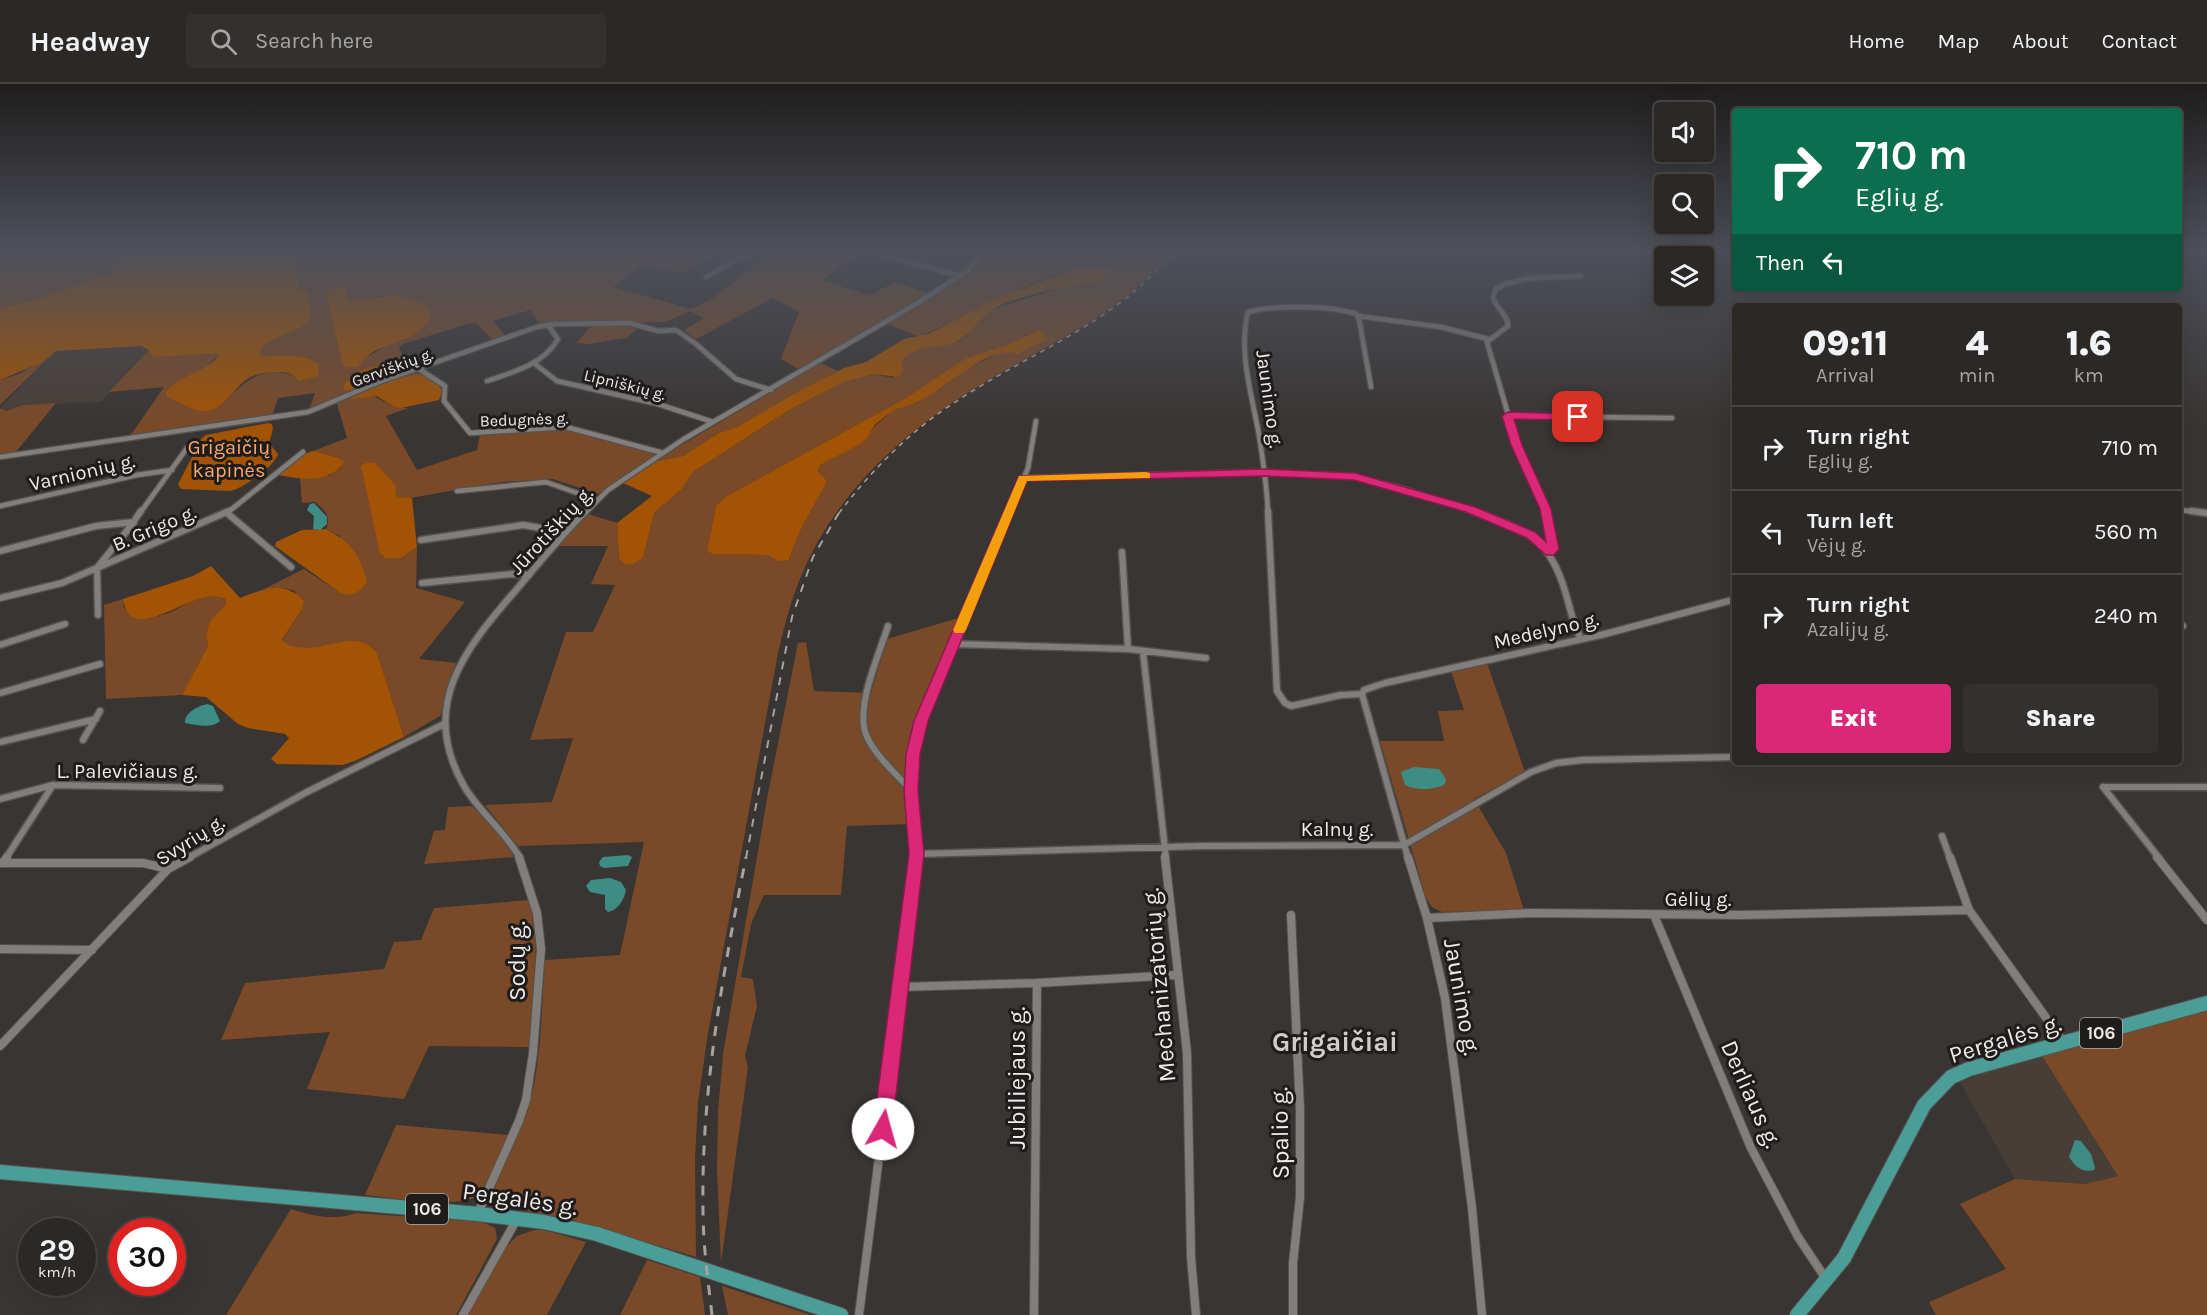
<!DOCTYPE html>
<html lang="en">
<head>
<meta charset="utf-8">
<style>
	:root { --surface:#2b2826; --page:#33302e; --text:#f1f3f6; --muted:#a6a6a7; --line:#474443; --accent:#db2777 }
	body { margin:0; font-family:Karla,sans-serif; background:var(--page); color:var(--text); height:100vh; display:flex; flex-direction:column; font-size:22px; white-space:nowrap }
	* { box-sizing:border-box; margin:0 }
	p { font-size:20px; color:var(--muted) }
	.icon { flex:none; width:33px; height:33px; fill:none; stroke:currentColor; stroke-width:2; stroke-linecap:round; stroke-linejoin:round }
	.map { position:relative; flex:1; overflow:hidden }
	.panel { position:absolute; left:1732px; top:219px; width:450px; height:462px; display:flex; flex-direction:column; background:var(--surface); border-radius:6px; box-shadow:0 6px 24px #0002,0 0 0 2px var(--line) }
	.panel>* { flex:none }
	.top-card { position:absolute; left:1732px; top:24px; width:450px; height:183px; border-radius:6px; box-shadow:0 6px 24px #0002,0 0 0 2px var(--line); background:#0b6e4f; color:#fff; overflow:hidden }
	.buttons { position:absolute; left:1654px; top:18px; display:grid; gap:12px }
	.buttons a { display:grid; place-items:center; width:60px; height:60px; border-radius:6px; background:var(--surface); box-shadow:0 6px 24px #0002,0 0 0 2px var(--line); font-size:30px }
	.speed { position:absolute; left:18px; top:1134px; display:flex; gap:12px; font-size:30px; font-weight:700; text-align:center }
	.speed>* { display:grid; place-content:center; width:78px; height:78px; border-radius:50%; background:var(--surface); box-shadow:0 6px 24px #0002,0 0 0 2px var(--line); line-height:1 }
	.speed small { font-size:15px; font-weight:400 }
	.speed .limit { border:9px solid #d22; background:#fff; color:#111 }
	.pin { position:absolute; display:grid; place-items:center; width:51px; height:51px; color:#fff; margin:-26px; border-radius:12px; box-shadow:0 3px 9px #0006 }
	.me { position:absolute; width:66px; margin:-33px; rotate:7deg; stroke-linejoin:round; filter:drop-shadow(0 0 4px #0008) }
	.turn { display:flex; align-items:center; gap:21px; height:126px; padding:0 24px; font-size:27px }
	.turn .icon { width:78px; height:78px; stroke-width:2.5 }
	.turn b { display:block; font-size:42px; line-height:51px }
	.then { display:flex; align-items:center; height:57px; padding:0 24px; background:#0003; gap:12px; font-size:22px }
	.eta { display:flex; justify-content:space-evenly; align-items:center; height:102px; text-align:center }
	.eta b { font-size:36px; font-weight:800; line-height:42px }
	.cta { display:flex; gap:12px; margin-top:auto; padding:12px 24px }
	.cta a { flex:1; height:69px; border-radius:6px; background:var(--accent); color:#fff; font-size:24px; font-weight:800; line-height:69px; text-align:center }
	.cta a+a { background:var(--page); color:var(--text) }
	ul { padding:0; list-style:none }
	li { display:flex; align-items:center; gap:18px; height:84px; padding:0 24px; border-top:2px solid var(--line) }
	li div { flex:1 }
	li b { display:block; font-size:22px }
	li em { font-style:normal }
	header { display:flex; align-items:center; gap:36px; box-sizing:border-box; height:84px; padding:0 30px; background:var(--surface); border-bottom:2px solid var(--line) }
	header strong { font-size:28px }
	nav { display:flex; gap:33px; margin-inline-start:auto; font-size:21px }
	.search { width:420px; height:54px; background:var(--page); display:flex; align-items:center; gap:15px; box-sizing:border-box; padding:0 21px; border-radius:6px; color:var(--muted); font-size:22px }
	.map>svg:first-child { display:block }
</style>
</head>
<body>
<header>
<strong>Headway</strong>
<div class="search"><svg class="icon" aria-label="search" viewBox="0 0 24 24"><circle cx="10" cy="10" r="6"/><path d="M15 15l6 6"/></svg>Search here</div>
<nav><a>Home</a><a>Map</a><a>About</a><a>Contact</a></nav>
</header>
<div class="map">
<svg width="2207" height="1231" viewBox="0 0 2207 1231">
	<rect width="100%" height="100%" fill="#393533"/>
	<path fill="#473e38" d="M141 262 149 266 101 318 23 321 6 327 0 324 56 267Z
		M2042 972 2118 1092 2085 1100 2015 1095 1958 995Z"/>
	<path fill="#7a4a28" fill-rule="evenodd" d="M0 167H132L117 185 109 189 31 217 0 224Z
		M297 167H412L416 174 438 167H722L683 189 640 182 613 203 691 225 710 216 772 169 779 171 785 167H861L823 196 870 212 894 198 928 209 958 189 979 167H983L965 186 909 222 800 286 781 275 799 228 773 214 696 255 684 246 704 234 690 227 665 238H645L626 254 589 260 576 259 592 241 570 240 544 244 530 226 493 237 507 254 494 258 476 239 467 240 403 260 399 263 408 286 420 290 393 295 374 312 394 323 408 324 386 332 417 386 477 366 480 351 536 345H570L657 370 598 410 553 395 501 398 405 415 397 413 396 406 367 407 382 472 401 474 417 463 416 504 465 518 419 575 456 579 440 632 404 653 377 569C357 543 328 567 300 563 293 562 287 562 282 557L302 525 295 507 285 504 262 506 304 485 339 508 340 452 326 445C332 432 324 426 315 418L302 419 300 394 329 392 341 383 336 373 313 367 347 354 336 316 309 326 315 309 278 314 272 332 130 352 164 303 109 308 149 266 217 269 219 271 204 285 179 297 220 322C247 295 266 276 305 297L268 273 260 272V266L265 260 306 241V208L298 203ZM344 202 349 217 365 216 383 212 384 263 366 274 358 283 343 281 325 208 332 203Z
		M989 167H1172C1130 220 1072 249 1015 281 925 330 839 397 800 495 790 519 784 544 778 569L708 949 698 1018 695 1074 696 1173 569 1135 497 1122 494 1119C490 1098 519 1052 527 1029 542 980 541 926 545 876L620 871 644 758 518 762 485 721 552 718 573 654 530 656 566 548H593L615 501 591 500 608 462H558L588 430 617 439 619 474H643L654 429 681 406 693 388 789 326 844 298 874 290 893 294C897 288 899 282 901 277 911 257 946 265 962 255 974 247 980 233 993 225L1064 203 1092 201 1100 184 1066 187 1023 203 919 253 888 240 972 185ZM1037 246 1011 267 1001 268 964 286 941 304 916 319 906 320 891 328 874 343 867 354 819 382 818 388 826 400C812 425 797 449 789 476L769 471 712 470 707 467 716 422 725 413 904 315 964 275 1009 260Z
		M56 267 0 321V296L19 290Z
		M820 279 838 287 802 305 737 343 719 349 683 372 653 378Z
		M56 319 15 369 0 371V324L6 327 23 321Z
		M215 511 226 516V520L220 526 206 552 208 562 182 611 106 615 104 521 123 515 124 524 144 535 151 534 169 529 195 515Z
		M962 533C939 587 908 643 906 703 906 715 909 728 911 740L847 742 841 811H764L751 840 741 893 753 895 757 922 745 971 748 983 721 1179 717 1085 718 1028 723 970 767 715 798 559 806 558 814 607 871 609 887 555Z
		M1487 579 1525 688 1474 715 1506 769 1524 826 1442 828 1432 823 1426 814 1380 657H1444L1438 627 1464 626 1451 587Z
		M472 722 497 747 514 773 424 780 434 747 445 746 448 723Z
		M530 816 536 860 530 963 429 962 404 1015 307 1005 330 948 221 956 245 899 384 885 394 858 421 856 434 824Z
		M2207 925V1231H1936L1929 1218 2006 1185 1960 1120 2015 1095 2085 1100 2118 1092 2042 972Z
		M396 1041 509 1051C501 1068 492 1096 480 1110 466 1126 387 1113 365 1111Z
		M291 1125C313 1132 335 1137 356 1129L483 1138 495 1144 497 1155 456 1231H226Z
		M534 1146H544L586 1158 547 1231H467L505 1164 517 1152Z
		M647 1176 700 1193 705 1231H620Z
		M722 1202 811 1231H728Z"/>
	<path fill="#a35304" d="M132 167H297L298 203 308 209 311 236 306 241 265 260 260 266V272C278 274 305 267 319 281L318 292 299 297C294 290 287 288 278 288 268 288 255 289 246 296 232 306 225 325 206 327 193 328 178 317 166 312V308C180 291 204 289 219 272L217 269 153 273 149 266 141 262 56 267 42 278 0 296V224L31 217 109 189 117 185Z
		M1078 184 1111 185 1115 190C1101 202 1083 201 1066 203 1049 205 1014 215 999 222 980 230 973 252 953 259 932 267 922 256 901 277L903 287 898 293 874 290 844 298 789 326 693 388 681 406 654 429 643 474 632 480H625L619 474 617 439 652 412 623 399 653 378 683 372 719 349 737 343 802 305 844 284 866 278 904 255 928 250 999 213Z
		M344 202 349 217 398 211 423 220 431 229C425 254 396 256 377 266 369 270 364 276 358 283H346L343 281 325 208 332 203Z
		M1038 246 1042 247 1047 255 1018 270C989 259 944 307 917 318 909 322 900 322 892 328 886 331 879 337 874 342 871 346 870 351 867 354 856 365 832 373 819 382L818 388 826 396V400C812 425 797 449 789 476L778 477 769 471 712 470 707 467 716 422 725 413 904 315 964 275 1009 260Z
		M375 282 380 285C370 294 360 308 345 306L343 303C350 292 362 284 375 282Z
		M420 290C429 293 439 298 442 307L439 316 401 324 394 323 377 312 352 315V313C371 299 397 294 420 290Z
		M268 339 272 340 273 345 269 359 278 370C275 382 243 404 231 407L181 405 178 400 202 354 206 351Z
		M313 367 336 373 344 378C329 401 301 395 278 391L299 372Z
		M366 379H375L395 401 397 413 412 414 417 463 401 474H385L380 469 361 382Z
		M326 445C351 458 360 471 367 498 359 509 352 514 339 508L275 462 276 458 302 446Z
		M211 482 240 514C265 505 283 495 304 517L302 525 282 556C287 562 293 562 300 563 328 567 357 543 377 569L404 653 357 676 343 681 277 680 271 675 289 654 285 650 248 644 238 640 206 613 182 611 208 562 206 552 210 537 226 520V516C199 495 131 569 123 515L193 492Z"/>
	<path fill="#3d8c86" d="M314 419 327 433V440L320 446 313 445 314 432 307 426 310 420Z
		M207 620 213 622 220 637C212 645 196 641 185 639 184 629 198 622 207 620Z
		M1414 683 1439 685 1446 695 1445 700C1435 706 1416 707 1405 701L1401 688Z
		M628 771 632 773 628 782 604 784 600 782 599 778 603 773Z
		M610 794 621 798 626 806C624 816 618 826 608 828L605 825V811L590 808 586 802 591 796Z
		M2075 1056 2081 1057 2091 1070 2095 1084 2094 1086C2081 1089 2076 1083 2069 1073Z"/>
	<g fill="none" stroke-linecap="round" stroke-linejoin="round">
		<g stroke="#555350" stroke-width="7">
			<path id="street-far2" d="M868 167 961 192
				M706 193 752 167
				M1358 232 1441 243 1488 255
				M535 280 557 297 658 320 713 338
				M419 285 445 302 444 317 470 349 566 343 663 369
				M487 297C513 288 543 281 558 255L548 241
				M1508 332 1672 334
				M0 373 308 328 379 298 537 243 556 240 630 239 658 247 676 246 696 260 736 295 771 306
				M1023 394 1264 388 1355 393 1404 405 1477 429
				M457 407 546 398 597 416
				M0 422 137 391 172 386
				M2180 426 2205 429
				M140 429 187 364
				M227 429 303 368
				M585 429 608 406 684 355 916 220 967 187 986 167
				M1009 429 1028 384 1036 337
				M1268 429C1267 403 1263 376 1259 351 1252 311 1238 268 1248 228 1275 221 1330 221 1356 230L1359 235 1371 303
				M1547 429 1517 361 1487 258 1508 242C1508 230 1496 225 1493 213L1496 205 1505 200 1531 194 1581 192"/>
		</g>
		<g stroke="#555350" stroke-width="9">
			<path id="street-far1" d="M1268 427 1277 607 1285 619 1291 622 1341 611 1362 610
				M1473 427C1524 447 1548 450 1565 507 1570 523 1573 541 1581 555
				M1546 427 1553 465 1550 469
				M2191 427 2207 429
				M227 429 291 483
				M136 434 141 427
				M421 456 523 441 565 448
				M0 467 96 442 134 438
				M1122 468 1128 565
				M422 499 513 490 529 491
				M0 514 62 499 229 427
				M98 531 97 484 134 438
				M888 542C879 571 854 625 867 653 877 674 897 690 911 707
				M2180 542H2183
				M954 560 1128 565 1206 574
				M0 561 65 540
				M1143 568 1166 774
				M0 609 100 580
				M83 656 100 627
				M0 658 96 635
				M2103 703 2159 774
				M2103 703H2207
				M0 715 53 701 220 704
				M1942 752 1950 774
				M916 770 1201 762 1404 761 1531 688 1556 679 1583 676 1736 673
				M6 774 53 701
				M188 774 305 709 444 640
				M520 774C505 747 479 728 464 702 418 622 465 565 516 506 539 479 561 452 586 427
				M915 774C914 722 908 689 921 637L1010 427
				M1408 774 1362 610 1364 606 1385 599 1605 550 1736 515"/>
		</g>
		<g stroke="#555350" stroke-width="10">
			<path id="street" d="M1165 773 1187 969 1191 1173 1196 1231
				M1408 773 1427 834 1445 914 1472 1124 1482 1231
				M1950 773 1969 826 2064 959
				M2157 773 2207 836
				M0 779H143L168 785
				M3 779 7 773
				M1291 831 1300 1025V1113L1293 1179V1231
				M1654 831 1751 1064 1798 1153 1826 1195
				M1427 834 1531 829 1741 831 1969 826
				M0 865 92 866
				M900 903 1037 899
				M0 962 168 785 190 773
				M478 1129 519 1037 526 1016 533 969 541 865 537 829 519 773
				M463 1231 517 1135
				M859 1231 914 797 915 773
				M1034 1231 1037 899 1177 891"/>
		</g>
		<g stroke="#555350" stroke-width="16">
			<path id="primary" d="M0 1088 478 1130 544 1138 597 1150 841 1231
				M1797 1231 1844 1174 1924 1021 1951 993 1969 985 2207 919"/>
		</g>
		<use href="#street-far2" stroke="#827e7b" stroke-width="4.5"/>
		<use href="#street-far1" stroke="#827e7b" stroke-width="6"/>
		<use href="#street" stroke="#827e7b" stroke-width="8"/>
		<use href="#primary" stroke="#4b9d97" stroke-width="14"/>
		<path stroke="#a6a3a2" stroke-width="1.5" stroke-dasharray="5 5" stroke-linecap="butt" d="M839 429C872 386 909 348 954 319 1029 268 1116 240 1174 167"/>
		<path stroke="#a6a3a2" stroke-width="2" stroke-dasharray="8 8" stroke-linecap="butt" d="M746 774 792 533 813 473 840 427"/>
		<path stroke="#a6a3a2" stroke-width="3" stroke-dasharray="10 10" stroke-linecap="butt" d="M712 1231C708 1196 703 1161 703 1126 701 1007 723 889 746 773"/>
	</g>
	<linearGradient id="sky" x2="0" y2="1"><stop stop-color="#1f1d1c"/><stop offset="0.49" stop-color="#4e515b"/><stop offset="1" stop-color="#4e515b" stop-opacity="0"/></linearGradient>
	<rect width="2207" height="340" fill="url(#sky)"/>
	<path fill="#db2777" stroke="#8e194d" stroke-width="1.5" d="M1508 328 1578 330 1583 333 1578 336 1514 335 1522 361 1551 425 1559 465 1554 471H1546L1527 454 1466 428 1354 396 1264 392 1027 397 928 637 920 670 918 707 924 770 892 1045 889 1051 883 1054 876 1051 873 1045 909 770 904 707 906 670 914 637 1019 392 1264 385 1355 389 1475 423 1535 448 1546 458 1540 425 1511 361 1502 332Z"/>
	<path fill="#f59e0b" d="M1146 388 1150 389V394L1027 397 966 546 964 549H955L953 546 1019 392Z"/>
	<g text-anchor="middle" stroke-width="6" stroke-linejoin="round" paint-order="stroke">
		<g font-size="16" fill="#edebea" stroke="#1f1d1c">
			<text transform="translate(392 283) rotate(-20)" y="6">Gerviškių g.</text>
			<text transform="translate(625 300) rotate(14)" y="6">Lipniškių g.</text>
			<text transform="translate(524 335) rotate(-2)" y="6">Bedugnės g.</text>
		</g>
		<g fill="#1f1d1c" stroke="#afadac" stroke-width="1.5">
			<rect x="2080" y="934" width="42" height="30" rx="4.5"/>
			<rect x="406" y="1110" width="42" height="30" rx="4.5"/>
		</g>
		<g font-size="18" font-weight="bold" fill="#edebea">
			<text x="2101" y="955">106</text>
			<text x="427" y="1131">106</text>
		</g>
		<g font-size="20" fill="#edebea" stroke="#1f1d1c">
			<text transform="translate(1270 315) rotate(82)" y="7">Jaunimo g.</text>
			<text transform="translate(82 388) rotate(-13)" y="7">Varnionių g.</text>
			<text transform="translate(154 444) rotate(-23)" y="7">B. Grigo g.</text>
			<text transform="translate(551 446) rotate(-47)" y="7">Jūrotiškių g.</text>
			<text transform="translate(1546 546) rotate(-13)" y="7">Medelyno g.</text>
			<text x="127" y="694">L. Palevičiaus g.</text>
			<text x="1337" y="752">Kalnų g.</text>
			<text transform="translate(190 756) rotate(-32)" y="7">Svyrių g.</text>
			<text x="1698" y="822">Gėlių g.</text>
		</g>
		<g font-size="20" fill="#fea86b" stroke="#1f1d1c">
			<text x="229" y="370">Grigaičių<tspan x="229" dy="23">kapinės</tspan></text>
		</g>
		<g font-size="24" fill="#edebea" stroke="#1f1d1c">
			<text transform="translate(517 877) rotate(-90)" y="8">Sodų g.</text>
			<text transform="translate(1159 901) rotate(-95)" y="8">Mechanizatorių g.</text>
			<text transform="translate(1462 913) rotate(80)" y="8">Jaunimo g.</text>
			<text transform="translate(2005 955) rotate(-17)" y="8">Pergalės g.</text>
			<text transform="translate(1017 994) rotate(-90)" y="8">Jubiliejaus g.</text>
			<text transform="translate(1751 1010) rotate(66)" y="8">Derliaus g.</text>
			<text transform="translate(1280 1049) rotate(-91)" y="8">Spalio g.</text>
			<text transform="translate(520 1115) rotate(8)" y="8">Pergalės g.</text>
		</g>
		<g font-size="27" font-weight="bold" fill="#d1cdca" stroke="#1f1d1c">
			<text x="1335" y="967">Grigaičiai</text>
		</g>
	</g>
</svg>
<div class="buttons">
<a><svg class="icon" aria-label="sound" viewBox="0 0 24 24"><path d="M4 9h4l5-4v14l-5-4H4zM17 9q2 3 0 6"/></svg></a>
<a><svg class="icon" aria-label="search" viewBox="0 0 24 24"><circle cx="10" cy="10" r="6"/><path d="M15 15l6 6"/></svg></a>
<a><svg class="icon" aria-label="layers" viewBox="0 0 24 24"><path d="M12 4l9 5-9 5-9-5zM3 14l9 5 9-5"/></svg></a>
</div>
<div class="speed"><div>29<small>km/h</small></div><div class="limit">30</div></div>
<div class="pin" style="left:1578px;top:333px;background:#d93025"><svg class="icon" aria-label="arrive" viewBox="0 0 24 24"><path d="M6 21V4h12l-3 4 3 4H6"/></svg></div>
<svg class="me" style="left:883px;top:1045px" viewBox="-20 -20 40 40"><circle r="19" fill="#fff"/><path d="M0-13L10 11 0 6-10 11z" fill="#db2777"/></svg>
<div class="top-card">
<div class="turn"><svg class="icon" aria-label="right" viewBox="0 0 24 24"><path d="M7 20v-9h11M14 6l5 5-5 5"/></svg><div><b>710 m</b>Eglių g.</div></div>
<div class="then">Then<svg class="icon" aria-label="left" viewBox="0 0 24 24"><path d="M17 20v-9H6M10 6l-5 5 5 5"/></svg></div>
</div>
<section class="panel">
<div class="eta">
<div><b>09:11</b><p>Arrival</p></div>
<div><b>4</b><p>min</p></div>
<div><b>1.6</b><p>km</p></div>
</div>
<ul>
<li><svg class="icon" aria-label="right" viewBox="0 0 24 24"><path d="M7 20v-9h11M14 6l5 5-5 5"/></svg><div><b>Turn right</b><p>Eglių g.</p></div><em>710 m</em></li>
<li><svg class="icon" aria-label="left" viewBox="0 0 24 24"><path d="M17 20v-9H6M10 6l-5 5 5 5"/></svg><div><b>Turn left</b><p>Vėjų g.</p></div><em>560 m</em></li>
<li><svg class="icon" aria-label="right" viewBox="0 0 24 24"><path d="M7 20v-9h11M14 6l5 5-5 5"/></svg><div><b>Turn right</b><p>Azalijų g.</p></div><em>240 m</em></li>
</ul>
<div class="cta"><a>Exit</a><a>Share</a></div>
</section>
</div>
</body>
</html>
